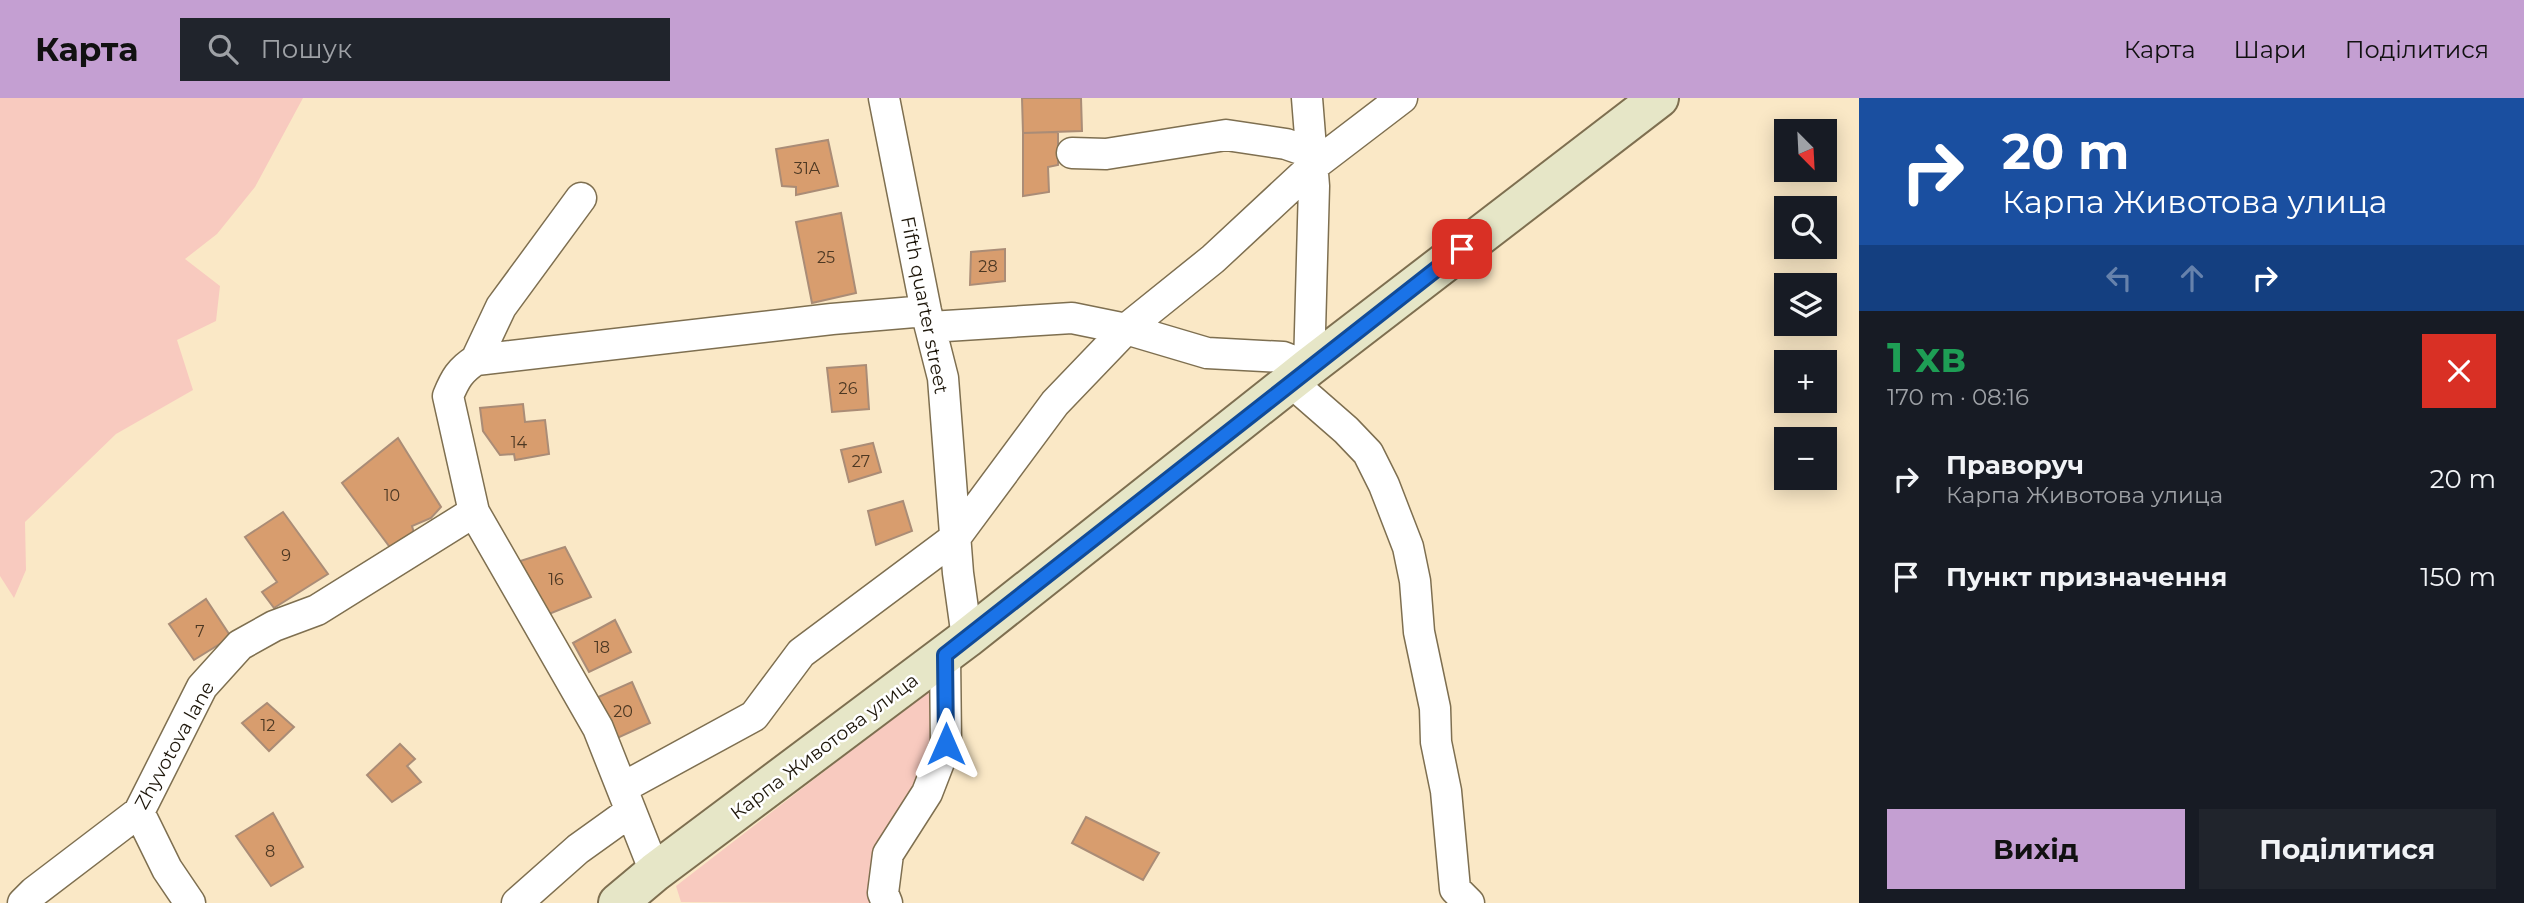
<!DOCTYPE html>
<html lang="uk">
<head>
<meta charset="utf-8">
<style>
	:root { --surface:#171b24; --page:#20242c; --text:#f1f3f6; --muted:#9ea1a6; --accent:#c49fd2 }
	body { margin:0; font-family:Montserrat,sans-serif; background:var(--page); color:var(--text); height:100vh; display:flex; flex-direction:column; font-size:26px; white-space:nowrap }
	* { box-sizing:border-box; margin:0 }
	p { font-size:23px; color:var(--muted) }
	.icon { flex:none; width:38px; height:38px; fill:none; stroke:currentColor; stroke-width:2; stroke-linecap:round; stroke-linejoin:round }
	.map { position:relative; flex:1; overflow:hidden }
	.sheet { display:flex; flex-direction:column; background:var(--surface); width:665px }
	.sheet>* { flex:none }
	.hud { background:#1a4fa0; color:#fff; overflow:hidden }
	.needle { width:46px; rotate:156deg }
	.fabs { position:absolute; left:1774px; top:21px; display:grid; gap:14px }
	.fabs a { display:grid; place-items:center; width:63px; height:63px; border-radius:0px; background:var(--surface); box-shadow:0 4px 18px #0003; font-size:35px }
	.pin { position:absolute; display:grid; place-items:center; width:60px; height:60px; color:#fff; margin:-30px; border-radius:14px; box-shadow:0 4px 10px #0006 }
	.me { position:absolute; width:77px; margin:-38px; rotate:0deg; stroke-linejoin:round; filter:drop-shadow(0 0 5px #0008) }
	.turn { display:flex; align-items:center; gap:24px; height:147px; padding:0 28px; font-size:32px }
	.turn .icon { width:91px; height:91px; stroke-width:2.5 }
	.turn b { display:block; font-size:49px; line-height:60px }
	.lanes { display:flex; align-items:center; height:66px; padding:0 28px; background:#0003; justify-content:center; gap:35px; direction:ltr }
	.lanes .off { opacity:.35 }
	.round { display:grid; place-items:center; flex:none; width:74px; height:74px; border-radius:0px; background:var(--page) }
	.head { display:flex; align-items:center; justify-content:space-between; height:119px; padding:0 28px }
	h1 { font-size:42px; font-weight:700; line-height:52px; color:#1e9e55 }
	.cta { display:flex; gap:14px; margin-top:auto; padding:14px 28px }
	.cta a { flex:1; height:80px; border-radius:0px; background:var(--accent); color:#111; font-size:28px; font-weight:700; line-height:80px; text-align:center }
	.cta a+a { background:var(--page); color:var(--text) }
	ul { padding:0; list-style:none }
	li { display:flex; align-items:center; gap:21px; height:98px; padding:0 28px }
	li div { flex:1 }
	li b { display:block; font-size:26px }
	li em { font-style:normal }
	header { display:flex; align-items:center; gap:42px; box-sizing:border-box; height:98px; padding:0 35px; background:var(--accent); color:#111 }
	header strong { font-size:33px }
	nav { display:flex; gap:38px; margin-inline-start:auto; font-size:24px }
	.search { width:490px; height:63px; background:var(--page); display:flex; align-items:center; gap:18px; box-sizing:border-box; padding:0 24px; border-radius:0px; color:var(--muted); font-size:26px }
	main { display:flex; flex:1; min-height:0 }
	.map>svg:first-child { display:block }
</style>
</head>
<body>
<header>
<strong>Карта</strong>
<div class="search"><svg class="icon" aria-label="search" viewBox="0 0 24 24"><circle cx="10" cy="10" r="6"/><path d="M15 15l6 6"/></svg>Пошук</div>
<nav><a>Карта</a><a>Шари</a><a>Поділитися</a></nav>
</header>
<main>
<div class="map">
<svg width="1859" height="805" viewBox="0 0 1859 805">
	<rect width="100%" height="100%" fill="#fae8c6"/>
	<path fill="#f8cabf" d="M0 0H303L255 89 217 136 185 161 220 188 216 223 177 242 193 292 116 336 25 424 26 472 14 500 0 478Z
		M936 587 934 647 874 805 681 804 676 788Z"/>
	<path fill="#d89d6e" stroke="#aa8c76" stroke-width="2" d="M1022 0H1081L1082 33 1023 35Z
		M1058 34V67L1048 69 1049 94 1023 98V35Z
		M828 42 838 88 796 97V89L782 88 776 51Z
		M841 115 856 195 812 205 796 124Z
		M1005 151V183L970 187 971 154Z
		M866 267 869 311 832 314 827 270Z
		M523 306 525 324 545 322 549 356 515 362 514 356 500 357 483 333 480 310Z
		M398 340 441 409 431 420 412 428 416 442 392 452 342 385Z
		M873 345 881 374 849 384 841 352Z
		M903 403 912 433 876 447 868 413Z
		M283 414 328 476 274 510 262 494 277 484 245 439Z
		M565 449 591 499 549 516 520 463Z
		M206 501 231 539 194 562 169 526Z
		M615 522 631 554 589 574 573 545Z
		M632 584 650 625 613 642 596 600Z
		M267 605 294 629 269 653 242 625Z
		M400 646 415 661 407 668 421 684 392 704 367 677Z
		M273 715 303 769 271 788 236 738Z
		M1086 719 1159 755 1143 782 1072 745Z"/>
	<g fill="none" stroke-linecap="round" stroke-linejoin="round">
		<g stroke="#7e6f50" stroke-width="33">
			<path id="street" d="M884 0 926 213 943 280 958 475 967 540
				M1072 55 1106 56 1226 37 1286 46 1312 55
				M930 229 1072 220 1126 231 1207 255 1283 259 1309 269 1314 88 1307 0
				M476 262 501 209 581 100
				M1291 284 1346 332 1368 355 1384 387 1408 449 1415 483 1419 534 1435 610 1436 644 1446 693 1455 791 1469 805
				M622 690 754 618 801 555 955 440 1055 305 1126 231 1213 161 1313 68 1402 0
				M139 714 167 771 190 805
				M655 774 598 630 474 414 448 298C455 281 460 272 476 262L832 221 926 213
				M23 805 34 794 139 714 202 589 240 547 274 528 317 512 474 414
				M517 805 578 751 631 713
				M887 805 883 795 888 756 927 695 946 646 945 557"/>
		</g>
		<g stroke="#7e6f50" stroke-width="42">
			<path id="secondary" d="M618 805 655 774 967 540 1309 269 1659 0"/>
		</g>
		<use href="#street" stroke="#fff" stroke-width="30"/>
		<use href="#secondary" stroke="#e6e6c7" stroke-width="38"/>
	</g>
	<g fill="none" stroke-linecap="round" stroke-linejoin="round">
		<g stroke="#114b97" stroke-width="18">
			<path id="route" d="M946 646 945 557 1462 151"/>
		</g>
		<use href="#route" stroke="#1a73e8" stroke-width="12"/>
	</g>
	<g text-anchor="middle" stroke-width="5" stroke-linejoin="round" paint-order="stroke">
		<g font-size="16" fill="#4c3823">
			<text x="807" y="76">31A</text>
			<text x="826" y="165">25</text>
			<text x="988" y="174">28</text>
			<text x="848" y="296">26</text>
			<text x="519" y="350">14</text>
			<text x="861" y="369">27</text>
			<text x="392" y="403">10</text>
			<text x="286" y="463">9</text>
			<text x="556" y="487">16</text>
			<text x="200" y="539">7</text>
			<text x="602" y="555">18</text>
			<text x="623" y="619">20</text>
			<text x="268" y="633">12</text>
			<text x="270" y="759">8</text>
		</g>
		<g font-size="19" fill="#1d160a" stroke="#fff">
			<text transform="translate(925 207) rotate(79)" y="7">Fifth quarter street</text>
			<text transform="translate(174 647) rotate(-61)" y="7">Zhyvotova lane</text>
			<text transform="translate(824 648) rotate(-37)" y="7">Карпа Животова улица</text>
		</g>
	</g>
</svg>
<div class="fabs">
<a><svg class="needle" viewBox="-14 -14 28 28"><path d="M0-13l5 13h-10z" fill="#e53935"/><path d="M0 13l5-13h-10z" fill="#9ea1a6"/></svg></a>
<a><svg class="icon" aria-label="search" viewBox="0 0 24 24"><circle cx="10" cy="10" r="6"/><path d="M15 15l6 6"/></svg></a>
<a><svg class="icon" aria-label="layers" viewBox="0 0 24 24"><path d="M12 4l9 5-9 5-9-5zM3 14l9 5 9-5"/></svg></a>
<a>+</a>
<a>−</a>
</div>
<div class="pin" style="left:1462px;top:151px;background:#d93025"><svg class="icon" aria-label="arrive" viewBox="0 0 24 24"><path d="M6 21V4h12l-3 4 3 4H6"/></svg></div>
<svg class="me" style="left:946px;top:646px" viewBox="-20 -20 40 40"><path d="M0-17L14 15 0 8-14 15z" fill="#1a73e8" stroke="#fff" stroke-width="4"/></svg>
</div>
<section class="sheet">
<div class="hud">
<div class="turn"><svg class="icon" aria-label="right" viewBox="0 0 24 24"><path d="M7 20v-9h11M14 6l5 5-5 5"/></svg><div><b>20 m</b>Карпа Животова улица</div></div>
<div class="lanes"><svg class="icon off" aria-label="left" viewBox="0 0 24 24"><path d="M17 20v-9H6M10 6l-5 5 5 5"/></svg><svg class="icon off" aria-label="ahead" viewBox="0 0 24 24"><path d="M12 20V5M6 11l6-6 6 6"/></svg><svg class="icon" aria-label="right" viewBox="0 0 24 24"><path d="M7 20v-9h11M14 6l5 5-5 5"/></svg></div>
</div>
<div class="head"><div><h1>1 хв</h1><p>170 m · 08:16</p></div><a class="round" style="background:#d93025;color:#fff"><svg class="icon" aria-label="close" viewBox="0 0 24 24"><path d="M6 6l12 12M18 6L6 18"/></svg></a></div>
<ul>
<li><svg class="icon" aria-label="right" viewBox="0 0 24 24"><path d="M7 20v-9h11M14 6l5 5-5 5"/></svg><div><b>Праворуч</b><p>Карпа Животова улица</p></div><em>20 m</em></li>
<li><svg class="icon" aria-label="arrive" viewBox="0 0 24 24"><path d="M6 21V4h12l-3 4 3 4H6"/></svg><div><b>Пункт призначення</b></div><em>150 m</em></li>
</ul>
<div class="cta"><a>Вихід</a><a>Поділитися</a></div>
</section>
</main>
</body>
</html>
